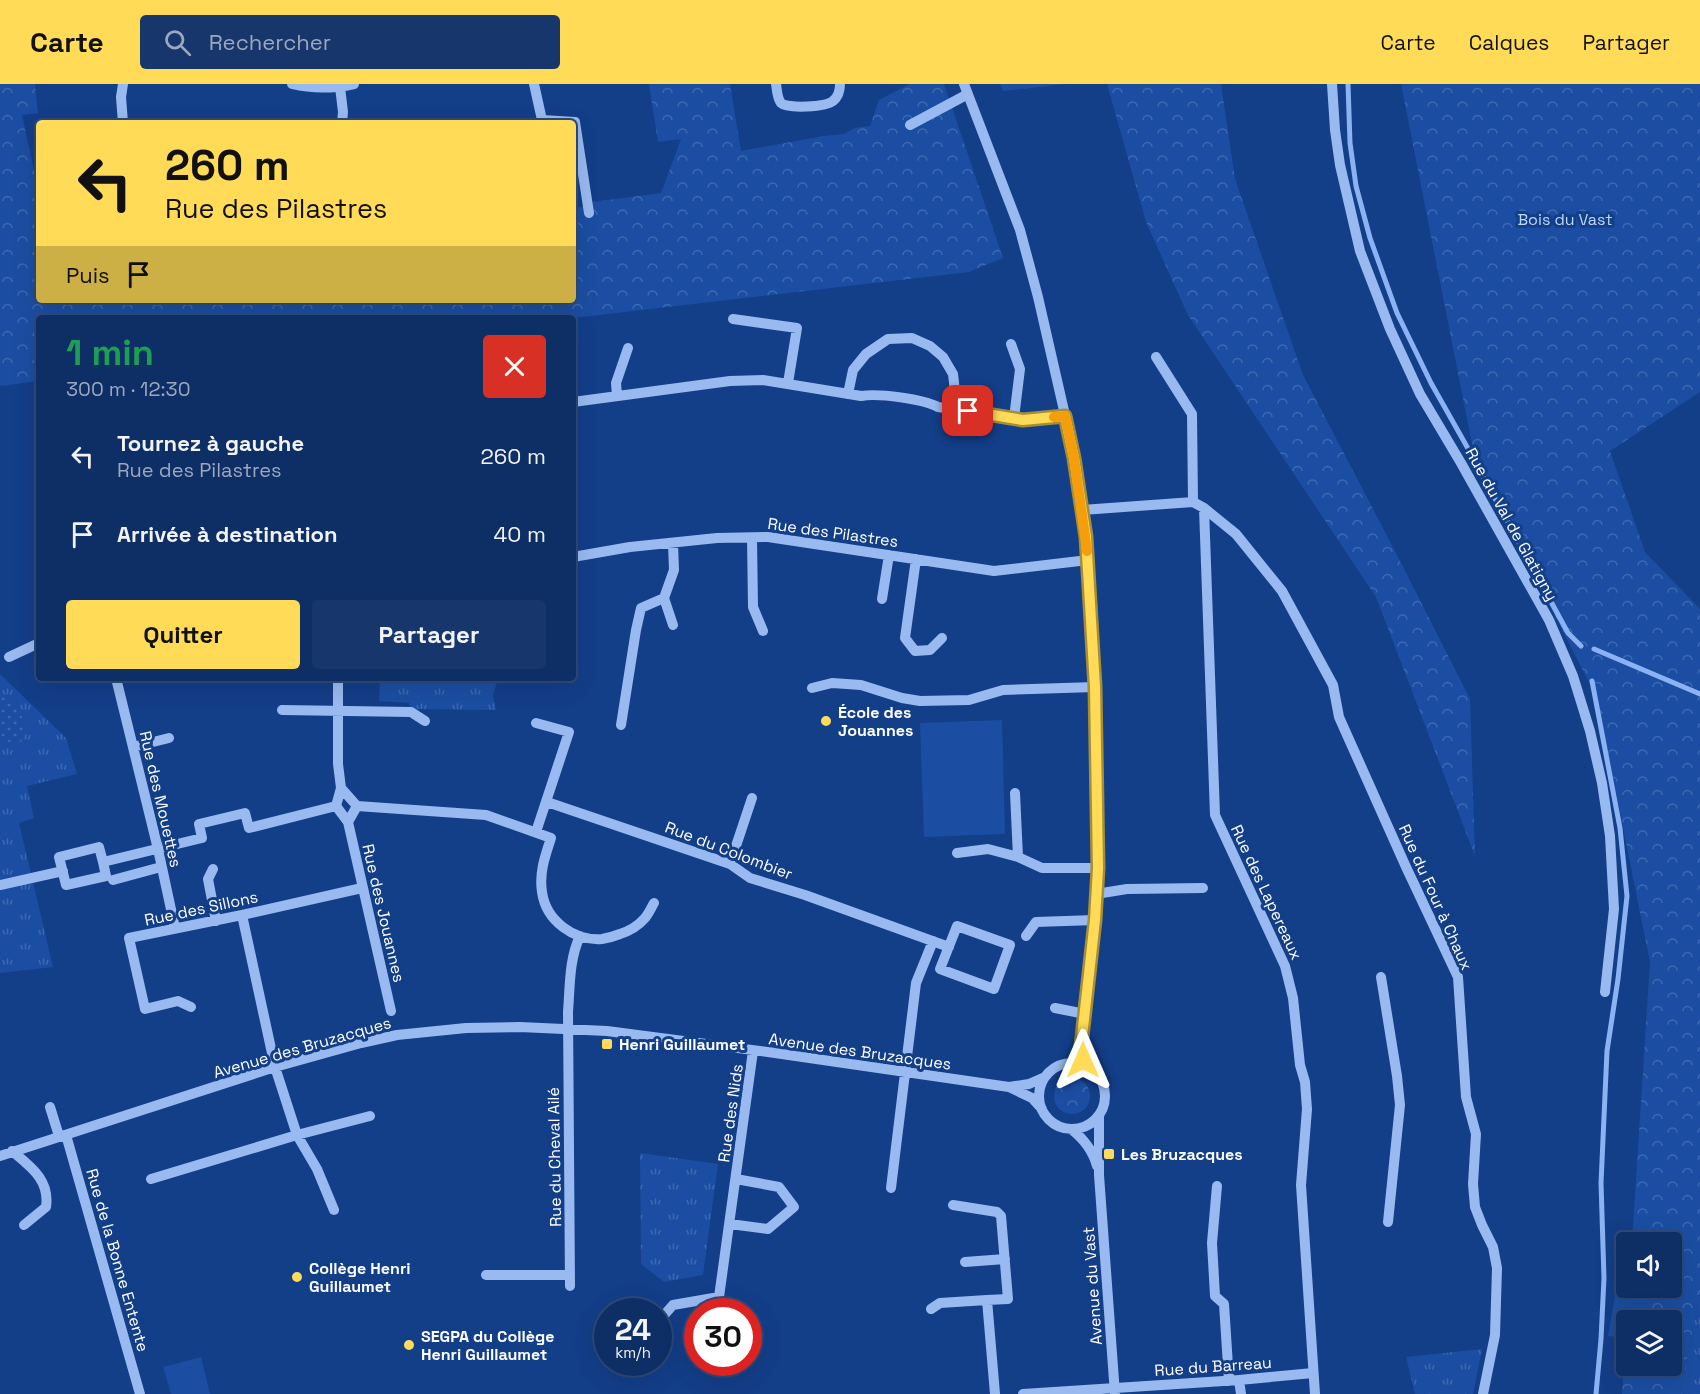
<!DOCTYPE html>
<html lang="fr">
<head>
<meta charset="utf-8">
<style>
	:root { --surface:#0e2e66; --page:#17366c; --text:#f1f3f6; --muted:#9ba8bf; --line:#2e4a7a; --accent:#ffdb57 }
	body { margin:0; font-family:"Space Grotesk",sans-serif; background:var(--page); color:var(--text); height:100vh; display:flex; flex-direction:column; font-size:22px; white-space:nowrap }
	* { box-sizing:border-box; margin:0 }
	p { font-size:20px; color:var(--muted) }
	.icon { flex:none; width:33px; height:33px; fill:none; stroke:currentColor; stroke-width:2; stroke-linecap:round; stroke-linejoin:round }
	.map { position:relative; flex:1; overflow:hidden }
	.sheet { position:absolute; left:36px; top:231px; width:540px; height:366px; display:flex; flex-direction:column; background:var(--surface); border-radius:6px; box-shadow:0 6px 24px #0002,0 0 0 2px var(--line) }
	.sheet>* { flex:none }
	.hud { position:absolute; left:36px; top:36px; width:540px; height:183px; border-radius:6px; box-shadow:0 6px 24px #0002,0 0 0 2px var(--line); background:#ffdb57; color:#111; overflow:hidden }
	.controls { position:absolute; left:1616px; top:1148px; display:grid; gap:12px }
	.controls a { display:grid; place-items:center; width:66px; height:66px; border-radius:6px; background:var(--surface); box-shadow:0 6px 24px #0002,0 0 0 2px var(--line); font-size:30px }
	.speed { position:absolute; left:594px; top:1214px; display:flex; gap:12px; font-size:30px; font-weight:700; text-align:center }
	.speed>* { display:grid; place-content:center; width:78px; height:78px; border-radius:50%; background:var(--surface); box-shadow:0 6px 24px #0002,0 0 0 2px var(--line); line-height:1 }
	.speed small { font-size:15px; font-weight:400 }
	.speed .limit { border:9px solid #d22; background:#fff; color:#111 }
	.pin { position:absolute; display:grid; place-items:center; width:51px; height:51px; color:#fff; margin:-26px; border-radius:12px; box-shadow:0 3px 9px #0006 }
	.me { position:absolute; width:66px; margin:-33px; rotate:0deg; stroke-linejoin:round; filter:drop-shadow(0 0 4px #0008) }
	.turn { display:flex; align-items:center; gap:21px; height:126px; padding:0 30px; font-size:27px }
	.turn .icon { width:78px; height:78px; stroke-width:2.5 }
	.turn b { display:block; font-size:42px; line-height:51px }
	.then { display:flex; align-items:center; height:57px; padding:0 30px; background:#0003; gap:12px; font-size:22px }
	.round { display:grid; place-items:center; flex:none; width:63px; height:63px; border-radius:6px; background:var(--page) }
	.headline { display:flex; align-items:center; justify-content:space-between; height:102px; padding:0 30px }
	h1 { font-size:36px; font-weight:700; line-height:45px; color:#1e9e55 }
	.button { display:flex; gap:12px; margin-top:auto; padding:12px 30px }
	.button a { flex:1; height:69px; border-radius:6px; background:var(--accent); color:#111; font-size:24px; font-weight:700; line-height:69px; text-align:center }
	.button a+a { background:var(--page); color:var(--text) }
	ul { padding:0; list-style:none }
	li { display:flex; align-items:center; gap:18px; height:78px; padding:0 30px }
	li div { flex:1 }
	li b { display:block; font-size:22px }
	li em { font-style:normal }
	header { display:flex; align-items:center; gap:36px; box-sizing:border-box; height:84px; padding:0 30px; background:var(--accent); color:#111 }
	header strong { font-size:28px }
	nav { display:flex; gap:33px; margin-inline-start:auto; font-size:21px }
	.search { width:420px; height:54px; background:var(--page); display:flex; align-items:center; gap:15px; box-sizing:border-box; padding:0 21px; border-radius:6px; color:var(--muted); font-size:22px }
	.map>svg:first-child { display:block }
</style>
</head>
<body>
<header>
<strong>Carte</strong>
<div class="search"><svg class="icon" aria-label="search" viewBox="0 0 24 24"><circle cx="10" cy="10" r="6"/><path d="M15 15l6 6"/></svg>Rechercher</div>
<nav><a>Carte</a><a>Calques</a><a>Partager</a></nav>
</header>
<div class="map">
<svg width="1700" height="1310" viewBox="0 0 1700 1310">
	<defs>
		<pattern id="grass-tufts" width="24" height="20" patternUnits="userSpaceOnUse" patternTransform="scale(1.5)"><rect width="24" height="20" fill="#1b4ea2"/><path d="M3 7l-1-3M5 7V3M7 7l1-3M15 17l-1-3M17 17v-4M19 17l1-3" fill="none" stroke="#3d69b0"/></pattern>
		<pattern id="forest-crowns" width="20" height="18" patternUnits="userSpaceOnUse" patternTransform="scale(1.5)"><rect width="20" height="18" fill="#1b4ea2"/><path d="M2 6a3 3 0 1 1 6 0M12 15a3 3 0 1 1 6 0" fill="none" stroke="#3d69b0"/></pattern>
		<pattern id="park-dots" width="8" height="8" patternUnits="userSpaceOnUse" patternTransform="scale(1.5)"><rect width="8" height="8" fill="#1b4ea2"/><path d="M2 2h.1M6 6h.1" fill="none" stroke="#3d69b0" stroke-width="1.8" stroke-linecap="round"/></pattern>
	</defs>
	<rect width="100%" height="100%" fill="#133e88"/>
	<path fill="url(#grass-tufts)" d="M0 590 66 654 77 690 27 702 34 734 19 739 53 883 0 889Z
		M380 594H498L493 612 496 626 410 625 409 619 379 617Z
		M640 1069 718 1080 703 1191 664 1198 641 1180Z
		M1700 1210V1310H1680Z
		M1482 1265 1473 1310H1415L1406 1273Z"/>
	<path fill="url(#forest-crowns)" d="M0 0H35L38 29 22 31 39 109V216H573V124L592 122V118L661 109 681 55 658 58 649 0H730L741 67 823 52 844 50 855 44 870 42 879 16 910 0H944L1003 174 969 188 573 234H39V297L0 302Z
		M1000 0H1066L1003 7Z
		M1107 0H1221L1235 95 1303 291 1396 469 1470 615 1475 772 1376 513 1188 231 1146 138Z
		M1401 0H1700V308L1610 367 1645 468 1700 525V1210L1680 1310H1622L1626 1249V1281H1671V1236H1627L1629 1203H1671V1158H1632L1650 878 1597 614 1475 375Z
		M1054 1012a18 18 0 1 1 36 0a18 18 0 1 1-36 0Z"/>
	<path fill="url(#park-dots)" d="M0 609 21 630 26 649 19 661 0 655Z"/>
	<path fill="#1b4ea2" d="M1002 636 1005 750 924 753 920 639Z
		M1620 1184 1626 1185V1203H1647L1640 1236H1626V1254L1608 1252Z
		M201 1273 210 1310H171L163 1283Z"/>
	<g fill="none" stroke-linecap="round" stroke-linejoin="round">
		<path stroke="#8bb3f3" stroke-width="5" d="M1348 0 1350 59 1356 102 1370 154 1397 229 1431 299 1466 361 1568 549 1581 562
			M1594 565 1700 610
			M1592 597 1620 744 1627 812 1618 895 1607 967 1601 1099 1604 1194 1601 1255 1596 1310"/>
		<path stroke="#99baf0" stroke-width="10" d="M123 0 121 13 123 39
			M292 0C313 5 332 5 354 0
			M534 0 542 36 575 38 589 129
			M776 0C777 6 777 14 781 19 787 25 826 23 833 17 838 13 840 7 840 0
			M964 0 1020 146 1038 213 1065 331 1074 374 1085 453 1095 603 1098 784 1095 836 1081 962 1084 981
			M1332 0 1335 46 1340 81 1360 167 1390 245 1420 310 1461 379 1549 536 1573 592 1590 647 1602 699 1610 752 1614 825 1605 908
			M340 3 343 28 342 39
			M910 41 968 10
			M733 235 797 244 788 299
			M1011 260 1020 285 1014 334
			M1156 273 1192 330 1193 418
			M848 310 853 286 866 270 888 255 912 254 930 262 943 273 953 290 956 316 955 326
			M617 312 616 299 628 264
			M573 318 730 297 763 296 861 312C879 309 923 315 938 323L1023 336 1065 331
			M1204 424 1215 731 1285 882 1293 914 1300 981 1305 998 1307 1025 1301 1101 1315 1310
			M1082 426 1193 418 1204 424 1236 450 1282 507 1333 601 1339 633 1406 783 1458 893 1466 1013 1476 1050 1473 1100 1475 1123 1482 1141 1493 1163 1497 1184 1495 1251 1483 1310
			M752 454 753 523 763 547
			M573 473 630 463 717 454 768 453 994 487 1088 476
			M916 475 905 554 915 567 930 566 942 554
			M664 514 673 541
			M882 515 889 471
			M9 573 39 559
			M116 594 158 765 175 844
			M338 594V680L341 704
			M812 604 832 599 861 601 902 614 920 617 969 616 1003 606 1095 603
			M282 626 411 628 425 637
			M536 639 569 648 536 748
			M621 641 636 546 641 524 664 514 674 486 673 459
			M133 663 169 654
			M1015 709 1018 773
			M547 718 730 780 750 794 805 811 949 863
			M357 722 486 731 551 754C545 772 539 789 542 808 546 837 574 857 602 855 608 854 615 852 620 850 629 847 638 842 644 835 648 831 651 824 654 819
			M348 738 357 722 341 704 336 722 348 738 391 927
			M957 769 988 765 1018 773 1042 784H1098
			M103 778 99 763 59 773 66 801 106 792 103 778 202 754 199 740 245 729 249 744 336 722
			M730 780 752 714
			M213 785 208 795 216 837
			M113 796 161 783
			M0 801 63 787
			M1096 810 1127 805 1203 804
			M242 831 275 983 297 1051 317 1085 334 1126
			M957 842 1010 861 994 905 940 885Z
			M1026 852 1036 838 1095 836
			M1381 893 1397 992 1400 1021 1388 1138
			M191 923 178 917 145 925 129 854 242 831 362 804
			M1055 924 1085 930
			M1039 1012a33 33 0 1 1 66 0a33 33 0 1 1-66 0Z
			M1009 1003 1029 1000 1045 993
			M50 1023 59 1052
			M1099 1032V1091L1115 1310
			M1071 1045C1084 1055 1093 1067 1097 1082
			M66 1051 140 1310
			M12 1067C31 1083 50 1096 46 1123L24 1141
			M0 1072 275 983 361 959 397 951 466 944 520 943 607 947 768 968 1009 1003 1032 1014 1042 1025
			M151 1095 297 1051 370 1032
			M1217 1102 1212 1159 1215 1212 1224 1220 1229 1297
			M891 1104 916 899 933 857
			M953 1121 997 1128 1001 1132 1008 1215 987 1216 995 1310
			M730 1140 768 1145 794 1123 779 1103 736 1095
			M965 1178 1005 1175
			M486 1191H570
			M570 1202 568 928C570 903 569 875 580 852
			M931 1225 940 1219 987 1216
			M665 1230 673 1221 719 1213 753 967
			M1239 1296 1241 1310
			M1023 1310 1239 1296 1313 1289"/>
	</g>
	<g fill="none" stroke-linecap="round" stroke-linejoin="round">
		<g stroke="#a68e39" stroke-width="15">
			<path id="route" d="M968 327 1023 336 1065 332 1074 374 1086 453 1095 603 1098 784 1095 836 1081 962 1083 976"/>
		</g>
		<use href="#route" stroke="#ffdb57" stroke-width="10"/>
		<path stroke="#f59e0b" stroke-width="10" d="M1054 333 1065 332 1074 374 1087 467"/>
	</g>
	<g fill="#ffdb57" stroke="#133e88" stroke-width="2">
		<circle cx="826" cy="637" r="6"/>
		<rect x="601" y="954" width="12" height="12" rx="3"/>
		<rect x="1103" y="1064" width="12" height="12" rx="3"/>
		<circle cx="297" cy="1193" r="6"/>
		<circle cx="409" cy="1261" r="6"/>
	</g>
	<g text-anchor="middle" stroke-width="6" stroke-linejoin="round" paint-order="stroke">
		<g font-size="16" fill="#bfd6fb" stroke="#133e88">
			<text x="1565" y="141">Bois du Vast</text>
		</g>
		<g font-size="16" fill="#fff" stroke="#133e88">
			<text transform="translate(1512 440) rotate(61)" y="6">Rue du Val de Glatigny</text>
			<text transform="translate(833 448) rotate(8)" y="6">Rue des Pilastres</text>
			<text transform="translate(161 715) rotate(77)" y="6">Rue des Mouettes</text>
			<text transform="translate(729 766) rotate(21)" y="6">Rue du Colombier</text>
			<text transform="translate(1267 808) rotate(65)" y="6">Rue des Lapereaux</text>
			<text transform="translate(1436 813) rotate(66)" y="6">Rue du Four à Chaux</text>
			<text transform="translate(201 824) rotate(-12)" y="6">Rue des Sillons</text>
			<text transform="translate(384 829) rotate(77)" y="6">Rue des Jouannes</text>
			<text transform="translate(302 963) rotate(-16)" y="6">Avenue des Bruzacques</text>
			<text transform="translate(860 967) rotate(8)" y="6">Avenue des Bruzacques</text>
			<text transform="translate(730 1029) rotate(-82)" y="6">Rue des Nids</text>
			<text transform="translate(554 1073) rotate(-91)" y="6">Rue du Cheval Ailé</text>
			<text transform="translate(118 1176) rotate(74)" y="6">Rue de la Bonne Entente</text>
			<text transform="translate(1092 1202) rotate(-94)" y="6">Avenue du Vast</text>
			<text transform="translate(1213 1282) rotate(-4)" y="6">Rue du Barreau</text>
		</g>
		<g font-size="16" font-weight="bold" fill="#fff" stroke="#133e88" text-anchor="start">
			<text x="838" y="634">École des<tspan x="838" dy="18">Jouannes</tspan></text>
			<text x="619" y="966">Henri Guillaumet</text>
			<text x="1121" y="1076">Les Bruzacques</text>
			<text x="309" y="1190">Collège Henri<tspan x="309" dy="18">Guillaumet</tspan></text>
			<text x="421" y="1258">SEGPA du Collège<tspan x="421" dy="18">Henri Guillaumet</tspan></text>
		</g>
	</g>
</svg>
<div class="controls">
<a><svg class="icon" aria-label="sound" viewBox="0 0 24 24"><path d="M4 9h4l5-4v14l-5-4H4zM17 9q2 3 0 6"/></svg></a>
<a><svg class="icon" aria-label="layers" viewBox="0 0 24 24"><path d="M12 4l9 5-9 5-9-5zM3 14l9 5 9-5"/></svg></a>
</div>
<div class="speed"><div>24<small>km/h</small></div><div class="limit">30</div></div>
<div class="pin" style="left:968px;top:327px;background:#d93025"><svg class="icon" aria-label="arrive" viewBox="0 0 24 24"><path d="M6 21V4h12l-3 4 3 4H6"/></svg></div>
<svg class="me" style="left:1083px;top:976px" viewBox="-20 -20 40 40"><path d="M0-17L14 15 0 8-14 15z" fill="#ffdb57" stroke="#fff" stroke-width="4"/></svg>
<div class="hud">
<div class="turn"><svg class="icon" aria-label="left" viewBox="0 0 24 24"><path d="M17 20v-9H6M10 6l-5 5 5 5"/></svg><div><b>260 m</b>Rue des Pilastres</div></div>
<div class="then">Puis<svg class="icon" aria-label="arrive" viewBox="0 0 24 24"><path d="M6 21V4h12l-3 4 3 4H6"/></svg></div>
</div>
<section class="sheet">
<div class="headline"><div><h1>1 min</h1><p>300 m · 12:30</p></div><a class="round" style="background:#d93025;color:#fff"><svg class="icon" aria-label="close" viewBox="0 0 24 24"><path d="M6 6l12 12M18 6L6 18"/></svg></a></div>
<ul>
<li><svg class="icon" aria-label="left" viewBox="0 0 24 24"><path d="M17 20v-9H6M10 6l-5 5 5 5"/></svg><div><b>Tournez à gauche</b><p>Rue des Pilastres</p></div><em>260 m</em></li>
<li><svg class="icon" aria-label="arrive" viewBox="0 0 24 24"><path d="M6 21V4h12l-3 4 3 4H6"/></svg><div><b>Arrivée à destination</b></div><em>40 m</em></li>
</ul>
<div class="button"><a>Quitter</a><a>Partager</a></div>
</section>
</div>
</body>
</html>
